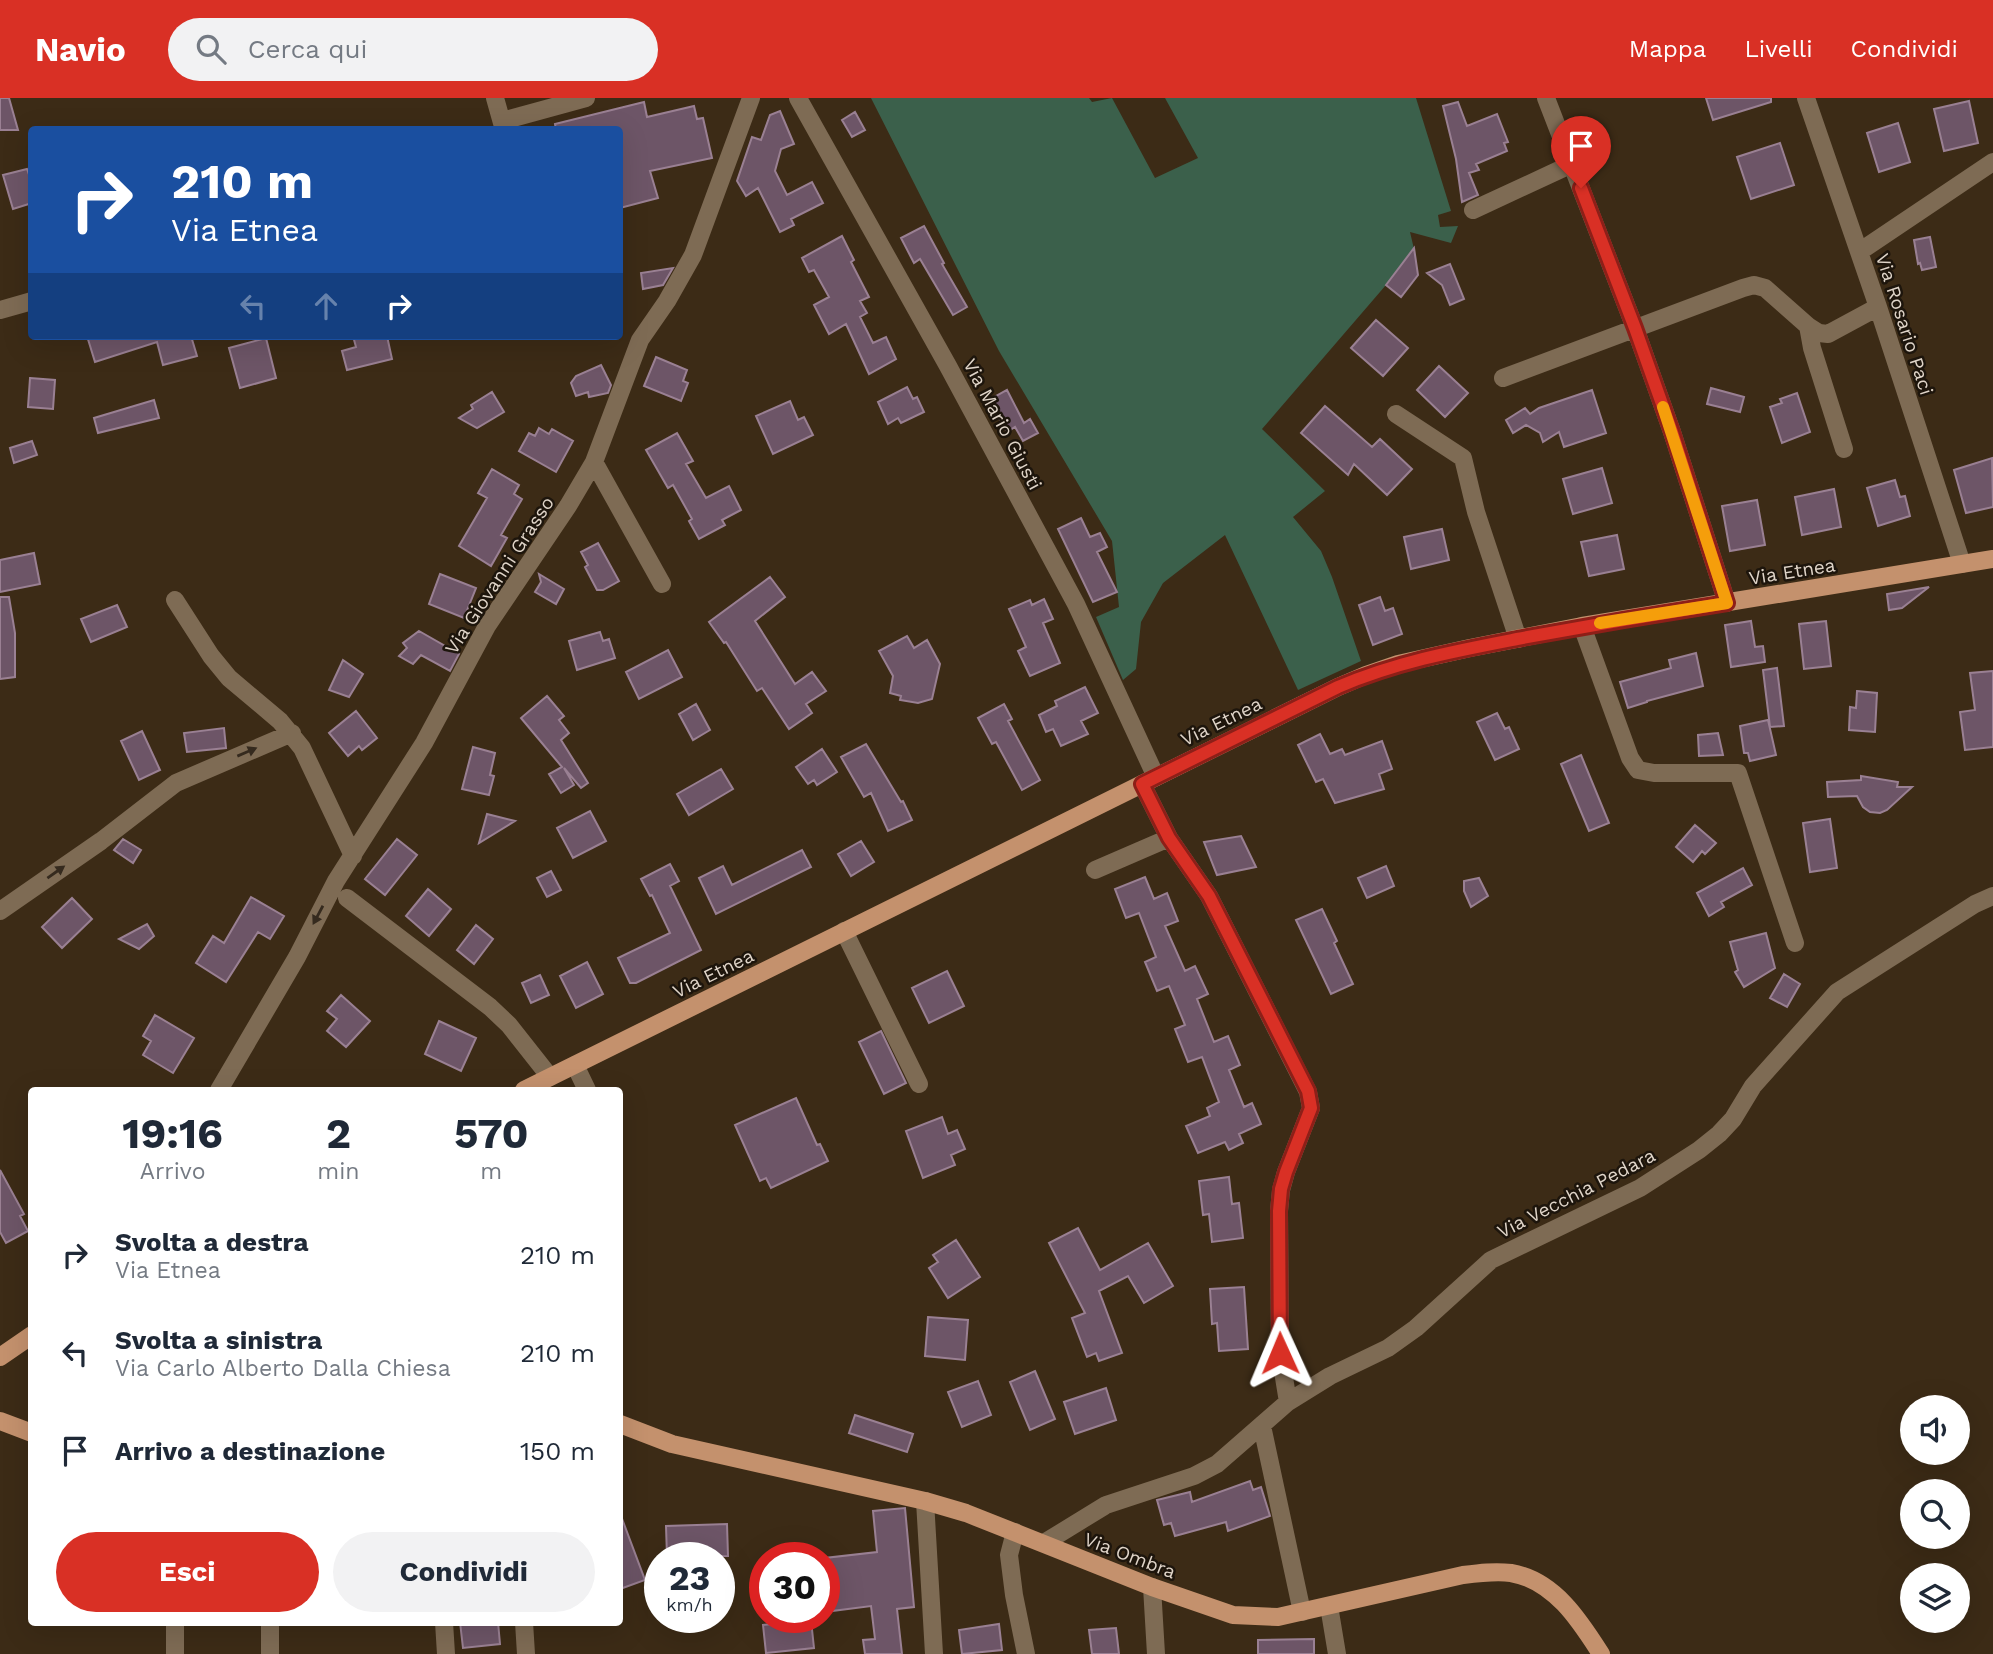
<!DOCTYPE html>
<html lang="it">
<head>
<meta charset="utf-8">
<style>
	:root { --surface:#fff; --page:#f2f2f3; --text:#1f2937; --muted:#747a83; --accent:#d93025 }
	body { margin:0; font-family:"Work Sans",sans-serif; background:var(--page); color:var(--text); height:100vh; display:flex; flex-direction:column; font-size:26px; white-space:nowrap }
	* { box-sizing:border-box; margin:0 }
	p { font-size:23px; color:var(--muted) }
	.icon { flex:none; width:38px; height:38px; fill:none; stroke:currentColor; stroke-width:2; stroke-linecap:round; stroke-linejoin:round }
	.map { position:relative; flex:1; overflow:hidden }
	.panel { position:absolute; left:28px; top:989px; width:595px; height:539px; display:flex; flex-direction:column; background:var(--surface); border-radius:7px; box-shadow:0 7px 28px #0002 }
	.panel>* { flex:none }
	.banner { position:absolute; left:28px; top:28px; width:595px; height:214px; border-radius:7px; box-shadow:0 7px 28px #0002; background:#1a4fa0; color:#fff; overflow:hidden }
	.controls { position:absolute; left:1900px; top:1297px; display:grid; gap:14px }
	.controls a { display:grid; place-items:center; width:70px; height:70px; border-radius:50%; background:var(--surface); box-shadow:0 7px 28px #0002; font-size:35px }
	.speed { position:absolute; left:644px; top:1444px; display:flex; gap:14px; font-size:35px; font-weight:700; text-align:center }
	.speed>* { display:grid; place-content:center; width:91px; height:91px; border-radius:50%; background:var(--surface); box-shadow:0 7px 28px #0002; line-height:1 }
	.speed small { font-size:18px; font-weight:400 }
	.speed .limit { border:10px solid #d22; background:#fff; color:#111 }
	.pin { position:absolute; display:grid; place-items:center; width:60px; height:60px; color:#fff; margin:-72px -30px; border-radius:50% 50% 50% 0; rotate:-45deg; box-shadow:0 0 7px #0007 }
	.pin .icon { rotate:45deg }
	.me { position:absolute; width:77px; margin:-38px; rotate:359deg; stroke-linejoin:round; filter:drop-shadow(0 0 5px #0008) }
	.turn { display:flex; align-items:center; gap:24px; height:147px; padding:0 28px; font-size:32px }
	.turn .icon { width:91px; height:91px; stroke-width:2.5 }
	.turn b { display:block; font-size:49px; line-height:60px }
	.lanes { display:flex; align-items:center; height:66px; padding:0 28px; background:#0003; justify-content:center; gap:35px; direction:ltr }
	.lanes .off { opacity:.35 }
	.eta { display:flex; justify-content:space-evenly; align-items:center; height:119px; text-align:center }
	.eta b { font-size:42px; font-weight:700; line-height:49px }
	.button { display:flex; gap:14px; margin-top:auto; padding:14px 28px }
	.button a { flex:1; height:80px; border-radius:42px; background:var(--accent); color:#fff; font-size:28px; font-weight:700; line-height:80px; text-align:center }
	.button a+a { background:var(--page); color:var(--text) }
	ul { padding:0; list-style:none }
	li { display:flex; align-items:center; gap:21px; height:98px; padding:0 28px }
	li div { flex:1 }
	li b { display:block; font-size:26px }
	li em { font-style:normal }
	header { display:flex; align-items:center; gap:42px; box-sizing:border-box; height:98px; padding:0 35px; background:var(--accent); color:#fff }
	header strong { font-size:33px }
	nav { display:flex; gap:38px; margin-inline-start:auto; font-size:24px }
	.search { width:490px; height:63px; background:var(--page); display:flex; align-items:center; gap:18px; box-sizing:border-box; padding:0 24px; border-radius:38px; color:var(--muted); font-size:26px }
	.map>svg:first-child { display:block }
</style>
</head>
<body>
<header>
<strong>Navio</strong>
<div class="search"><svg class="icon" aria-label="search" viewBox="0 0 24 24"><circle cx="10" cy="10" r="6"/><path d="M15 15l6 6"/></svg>Cerca qui</div>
<nav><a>Mappa</a><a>Livelli</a><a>Condividi</a></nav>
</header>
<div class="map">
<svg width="1993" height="1556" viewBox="0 0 1993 1556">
	<rect width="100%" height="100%" fill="#3c2b16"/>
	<path fill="#3b604b" d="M871 0H1089L1092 4 1112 0 1155 80 1198 60 1165 0H1416L1451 113 1438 117 1440 129 1458 128 1451 145 1410 134 1414 151 1386 187 1262 331 1325 393 1293 419 1321 453 1332 479 1361 563 1298 592 1225 437 1163 485 1141 524 1136 571 1123 582 1096 519 1119 509 1112 443 999 253Z"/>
	<path fill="#6d5567" stroke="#9a8093" stroke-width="2" d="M0 0H9L18 32H0Z
		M1706 0H1771V4L1713 22Z
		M1969 3 1978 45 1944 53 1934 11Z
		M644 4 647 19 694 8 697 21 703 20 712 60 650 73 658 100 620 110V32H556L555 26Z
		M1458 4 1467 28 1497 16 1508 44 1504 45 1507 53 1476 66 1479 72 1469 75 1478 97 1462 104 1456 61 1443 8Z
		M780 13 794 46 781 51 775 73 787 97 812 84 823 105 791 121 794 127 780 134 758 90 746 98 737 83 752 39 761 42 770 17Z
		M855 14 865 32 852 39 842 22Z
		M1898 25 1910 64 1879 74 1867 35Z
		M1780 45 1794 87 1751 101 1737 59Z
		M27 71 32 85V105L13 111 3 77Z
		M924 128 944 165 942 166 967 209 953 217 920 161 914 165 901 140Z
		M842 138 854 162 851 164 869 199 860 203 867 215 860 219 873 245 886 239 896 261 869 276 846 226 829 236 814 207 829 199 814 172 809 174 802 160Z
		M1930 139 1936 169 1922 172 1920 165 1918 166 1914 142Z
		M1414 150 1418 177 1401 199 1386 187Z
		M1450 166 1464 201 1450 207 1442 187 1427 175Z
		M673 170 663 187 643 191 641 175Z
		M1376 222 1408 250 1383 278 1351 250Z
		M87 238H191L197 258 163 267 157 244 95 264Z
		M353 238H387L392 261 347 272 342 253 356 249Z
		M266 240 276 280 240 290 229 250Z
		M656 259 687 272 683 283 688 285 681 303 644 288Z
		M601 267 611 287 608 295 589 299 588 294 576 298 571 285 576 278Z
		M1439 268 1468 295 1445 319 1417 292Z
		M30 280 55 282 53 311 28 309Z
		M907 289 913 301 917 299 924 314 901 325 898 320 888 326 878 304Z
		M1711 290 1744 299 1740 314 1707 306Z
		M1007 292 1024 325 1030 321 1038 335 1023 343 1015 329 1007 334 989 302Z
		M1592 292 1606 335 1564 349 1559 334 1543 344 1540 335 1526 327 1513 335 1506 322 1525 310 1530 316 1539 310Z
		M492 294 504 314 477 330 459 320 473 311 471 307Z
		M1797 295 1810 334 1782 345 1770 309 1782 305 1780 301Z
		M154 302 159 320 98 335 94 320Z
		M790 303 798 322 804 319 813 337 773 356 756 318Z
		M1325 308 1372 349 1380 341 1412 371 1387 397 1354 366 1348 377 1301 335Z
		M539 330 549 336 552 331 573 343 556 374 519 353 529 335 535 338Z
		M677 335 693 363 686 366 706 400 729 388 741 412 722 422 725 427 699 441 689 423 692 421 673 387 668 390 646 352Z
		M32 343 37 357 14 365 10 350Z
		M1992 360 1993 409 1966 415 1954 372Z
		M1602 370 1612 405 1573 416 1563 381Z
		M492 371 519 387 514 396 522 401 501 437 507 440 491 468 459 448 487 400 478 395Z
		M1895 382 1900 399 1905 398 1910 418 1878 428 1867 390Z
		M1834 391 1841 429 1802 437 1795 399Z
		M1757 402 1765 447 1730 453 1722 408Z
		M1081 420 1090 439 1100 435 1107 449 1097 454 1117 494 1093 504 1058 431Z
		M1442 431 1449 462 1411 471 1404 439Z
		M1617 437 1624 471 1589 478 1581 444Z
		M598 445 619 483 603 492H597L585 469 588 467 581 454Z
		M34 455 40 486 0 494V462Z
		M440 476 476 490 464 520 429 506Z
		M539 476 564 491 556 506 535 494 541 484Z
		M770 479 785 499 755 523 795 586 812 574 826 593 806 606 812 615 789 631 762 590 757 593 726 544 724 545 709 524Z
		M1929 489 1902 510 1889 512 1887 496Z
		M0 499H9L15 535V579L0 581Z
		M1380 499 1385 513 1393 510 1402 536 1373 547 1359 507Z
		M1044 501 1053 521 1043 525 1060 565 1030 578 1018 553 1026 549 1009 511 1030 502 1032 507Z
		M117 507 127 529 91 544 81 521Z
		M1751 523 1755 549 1763 548 1765 564 1731 569 1725 527Z
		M1826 523 1831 568 1804 571 1799 526Z
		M419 533 459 556 450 573 421 557 413 566 399 558 407 550 403 545Z
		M600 534 603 543 609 541 615 560 577 572 569 543Z
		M907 538 914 550 927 542 940 566 932 601 918 605 900 602 901 598 890 595 893 578 879 553Z
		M668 552 682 579 639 601 626 574Z
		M1696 555 1703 588 1647 603V604L1628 610 1620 584 1671 570 1669 562Z
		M343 562 363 576 349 599 329 592Z
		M1777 570 1784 628 1770 629 1763 572Z
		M1993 573V649L1965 652 1960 614 1975 612 1970 575Z
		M1085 589 1098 615 1081 623 1088 636 1061 648 1053 631 1046 634 1039 617 1057 608 1055 603Z
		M1857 593 1877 595 1875 634 1849 632 1850 609 1856 610Z
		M547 598 564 618 559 622 569 635 561 642 588 685 581 690 564 670 574 687 561 695 549 676 562 669 521 620Z
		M696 606 710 632 693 642 679 616Z
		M1004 606 1012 621 1008 623 1040 682 1022 692 996 644 992 646 978 620Z
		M356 613 377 640 362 652 359 648 348 658 329 635Z
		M1497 615 1505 631 1509 629 1519 651 1495 662 1477 624Z
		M1768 622 1776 657 1750 663 1748 655H1744L1740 628Z
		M224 630 226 650 187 654 184 635Z
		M142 633 160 672 139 682 121 643Z
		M1718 635 1723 657 1699 658 1698 637Z
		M1320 636 1330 656 1342 651 1345 657 1382 643 1392 671 1379 676 1384 691 1335 705 1323 681 1316 684 1298 647Z
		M866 646 901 704 903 703 912 722 888 733 871 695 864 699 841 659Z
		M473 649 495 655 490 677 494 678 489 697 462 691Z
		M822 651 837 674 817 687 814 682 808 686 796 669Z
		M1581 657 1609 725 1589 733 1561 666Z
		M721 671 733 691 689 717 677 696Z
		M1861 678 1898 684 1897 689H1912L1887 712 1880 715 1870 714 1863 709 1857 698 1828 699 1827 684 1861 682Z
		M590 713 606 743 573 760 557 730Z
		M487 716 515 723 479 745Z
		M1830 721 1837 770 1810 774 1803 725Z
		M1695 727 1716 745 1705 756 1702 753 1693 764 1676 749Z
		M1241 738 1256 769 1217 777 1204 744Z
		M123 741 141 752 133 765 114 752Z
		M397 741 417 757 385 797 365 781Z
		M861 743 874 764 851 778 838 756Z
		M802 752 811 769 716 816 699 780 723 768 732 787Z
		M670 766 679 783 670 788 701 852 636 885H630L618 860 670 835 652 797 650 798 641 781Z
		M1386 768 1394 788 1367 800 1358 780Z
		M1743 770 1752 787 1721 804 1724 809 1709 818 1697 795Z
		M551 773 561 792 547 799 537 780Z
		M1145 779 1154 801 1167 795 1178 823 1165 828 1185 873 1195 868 1208 896 1197 901 1214 944 1228 938 1240 967 1229 972 1244 1009 1252 1005 1261 1026 1239 1036 1243 1045 1229 1052 1225 1044 1198 1055 1186 1028 1210 1018 1207 1010 1219 1004 1202 959 1188 964 1175 931 1185 927 1169 888 1157 893 1145 864 1156 859 1139 815 1126 820 1115 791Z
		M1479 780 1488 798 1471 809 1464 793V783Z
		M428 791 451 811 429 838 406 818Z
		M251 799 284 818 270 841 258 834 226 884 196 865 213 838 224 845Z
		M72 800 92 821 62 850 42 829Z
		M1322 811 1337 843 1334 845 1353 886 1331 896 1296 822Z
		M147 826 154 838 139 851 119 841Z
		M476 827 493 841 474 866 457 852Z
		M1766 835 1775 870 1744 889 1735 874 1738 872 1730 844Z
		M587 864 603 896 576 910 560 878Z
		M947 873 964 908 929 925 912 890Z
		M1784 876 1800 886 1787 909 1770 900Z
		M540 877 549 897 531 905 522 885Z
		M341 897 370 923 346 949 327 933 337 921 327 913Z
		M155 917 194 940 173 975 143 957 151 943 143 938Z
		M439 923 476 940 461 973 425 956Z
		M881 933 906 985 884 996 859 944Z
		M796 1000 817 1047 820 1046 828 1063 771 1090 766 1080 760 1083 735 1027Z
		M942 1019 948 1036 957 1032 965 1051 951 1057 955 1067 923 1080 906 1033Z
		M0 1072 24 1116 20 1118 28 1133 6 1145 0 1134Z
		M1229 1079 1232 1106 1239 1105 1243 1140 1212 1144 1209 1116 1203 1117 1199 1083Z
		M1078 1130 1100 1172 1148 1145 1173 1188 1144 1205 1128 1178 1099 1193 1122 1255 1099 1263 1096 1255 1087 1259 1072 1220 1085 1215 1049 1145Z
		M956 1142 980 1179 948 1200 929 1170 938 1164 933 1157Z
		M1244 1189 1248 1251 1219 1253 1217 1225 1212 1226 1210 1191Z
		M928 1219 968 1222 965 1262 925 1258Z
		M1035 1273 1055 1321 1030 1332 1010 1284Z
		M978 1283 991 1317 962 1329 948 1294Z
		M1106 1290 1116 1322 1075 1336 1064 1304Z
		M855 1317 913 1336 907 1354 849 1335Z
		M1250 1383 1253 1392 1261 1389 1270 1418 1228 1433 1226 1424 1175 1438 1171 1425 1164 1427 1157 1402 1190 1394 1192 1404Z
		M905 1410 914 1509 897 1511 902 1556H865L863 1542 875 1541 871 1508 824 1514V1482H828L825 1460 877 1454 873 1413Z
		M620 1418H621L645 1482 620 1491Z
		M727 1426 728 1458 667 1459 666 1428Z
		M811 1522 814 1550 766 1555 763 1527Z
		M460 1524H498L500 1546 463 1550Z
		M999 1526 1002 1552 962 1556 959 1532Z
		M1116 1530 1119 1556H1092L1089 1532Z
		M1314 1541V1556H1258V1542Z"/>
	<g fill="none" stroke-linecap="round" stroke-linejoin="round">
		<path stroke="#7e6b54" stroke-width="18" d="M495 0 504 32
			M798 0 948 268 1076 506 1156 679
			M1546 0 1635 230 1672 334 1727 505
			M1806 0 1878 209 1962 466
			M502 23 586 0
			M1473 112 1572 66
			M1859 154 1993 64
			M0 212 32 203
			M1808 228 1812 250 1844 351
			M1503 280 1743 190 1754 187 1765 190 1808 228 1819 235 1828 236 1878 209
			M1396 316 1463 360 1476 414 1518 541
			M594 364 662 486
			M175 502 211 558 229 580 280 623 302 650 353 758
			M1582 528 1630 660 1638 672 1654 675H1738L1795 845
			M1142 686 1169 740 1209 798 1308 994 1311 1010 1286 1074 1281 1092 1279 1113 1280 1255 1288 1304
			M1095 772 1169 740
			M347 800 490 909 509 927 550 979
			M0 813 101 743 176 685 292 635
			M844 833 919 986
			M575 967 587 992
			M219 992 297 859 336 783 424 645 487 528 568 408 594 364 640 242 667 203 693 157 751 0
			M1262 1328 1302 1514
			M925 1403 934 1556
			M1015 1434 1009 1457 1014 1497 1026 1556
			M1044 1445 1106 1407 1194 1378 1217 1366 1288 1304 1330 1278 1388 1250 1416 1230 1491 1162 1640 1090 1699 1052 1719 1036 1733 1021 1753 988 1837 894 1975 806 1993 798
			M1152 1489 1156 1556
			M1329 1508 1337 1556
			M270 1524V1556
			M444 1524 446 1556
			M524 1524 526 1556
			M175 1556V1524"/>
		<path stroke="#c4916d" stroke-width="18" d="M524 992 1338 589 1366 577 1398 566 1470 550 1582 528 1993 461
			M0 1259 32 1237
			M0 1323 32 1335
			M620 1326 672 1346 925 1403 966 1415 1152 1489 1233 1517 1278 1519 1463 1477C1479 1475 1495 1473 1511 1475 1554 1482 1580 1523 1601 1556"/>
	</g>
	<defs><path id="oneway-solid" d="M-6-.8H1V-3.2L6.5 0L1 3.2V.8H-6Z" transform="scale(1.75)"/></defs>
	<g fill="#352a1e">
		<use href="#oneway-solid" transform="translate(247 654) rotate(-23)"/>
		<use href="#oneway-solid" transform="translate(56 774) rotate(-35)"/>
		<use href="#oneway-solid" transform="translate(318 817) rotate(118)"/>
	</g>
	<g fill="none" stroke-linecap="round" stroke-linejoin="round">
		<g stroke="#8d1f18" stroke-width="18">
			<path id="route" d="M1280 1255 1279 1113 1281 1091 1286 1074 1311 1010 1308 993 1209 798 1169 740 1142 686 1338 589C1396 564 1455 553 1517 541 1587 528 1657 516 1727 505L1672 334 1635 230 1581 90"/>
		</g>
		<use href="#route" stroke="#d93025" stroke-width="12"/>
		<path stroke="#f59e0b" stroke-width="12" d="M1600 525 1727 505 1663 309"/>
	</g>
	<g text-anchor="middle" stroke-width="5" stroke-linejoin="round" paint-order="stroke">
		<g font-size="19" fill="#dfd4c8" stroke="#1d150c">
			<text transform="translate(1905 226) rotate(72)" y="7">Via Rosario Paci</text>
			<text transform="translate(1003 326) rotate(62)" y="7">Via Mario Giusti</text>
			<text transform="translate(1792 473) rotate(-9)" y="7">Via Etnea</text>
			<text transform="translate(499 477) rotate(-57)" y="7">Via Giovanni Grasso</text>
			<text transform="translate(1221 623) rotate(-26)" y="7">Via Etnea</text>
			<text transform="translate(713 875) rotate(-26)" y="7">Via Etnea</text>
			<text transform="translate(1576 1095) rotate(-27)" y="7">Via Vecchia Pedara</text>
			<text transform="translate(1130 1457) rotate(21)" y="7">Via Ombra</text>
		</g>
	</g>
</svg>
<div class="controls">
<a><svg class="icon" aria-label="sound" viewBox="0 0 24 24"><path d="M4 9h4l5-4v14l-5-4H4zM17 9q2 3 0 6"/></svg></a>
<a><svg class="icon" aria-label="search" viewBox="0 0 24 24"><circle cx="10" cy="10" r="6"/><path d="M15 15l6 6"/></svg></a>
<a><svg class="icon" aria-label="layers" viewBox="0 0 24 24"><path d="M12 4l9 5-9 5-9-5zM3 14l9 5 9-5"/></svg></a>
</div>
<div class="speed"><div>23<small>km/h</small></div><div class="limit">30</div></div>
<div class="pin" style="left:1581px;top:90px;background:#d93025"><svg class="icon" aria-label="arrive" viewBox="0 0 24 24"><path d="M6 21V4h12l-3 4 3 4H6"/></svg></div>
<svg class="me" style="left:1280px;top:1255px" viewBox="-20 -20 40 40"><path d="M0-17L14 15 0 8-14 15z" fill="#d93025" stroke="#fff" stroke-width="4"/></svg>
<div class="banner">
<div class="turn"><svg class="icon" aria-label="right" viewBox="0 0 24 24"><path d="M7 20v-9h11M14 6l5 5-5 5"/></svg><div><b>210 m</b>Via Etnea</div></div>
<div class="lanes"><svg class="icon off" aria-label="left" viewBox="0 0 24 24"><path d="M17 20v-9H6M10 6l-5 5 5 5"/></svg><svg class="icon off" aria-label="ahead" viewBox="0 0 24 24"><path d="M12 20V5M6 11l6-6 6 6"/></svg><svg class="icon" aria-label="right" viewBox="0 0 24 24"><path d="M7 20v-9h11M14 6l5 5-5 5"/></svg></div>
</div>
<section class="panel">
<div class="eta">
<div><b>19:16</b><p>Arrivo</p></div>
<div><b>2</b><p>min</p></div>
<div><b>570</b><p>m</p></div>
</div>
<ul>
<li><svg class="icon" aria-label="right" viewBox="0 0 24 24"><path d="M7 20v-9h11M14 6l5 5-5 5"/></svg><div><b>Svolta a destra</b><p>Via Etnea</p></div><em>210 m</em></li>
<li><svg class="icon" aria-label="left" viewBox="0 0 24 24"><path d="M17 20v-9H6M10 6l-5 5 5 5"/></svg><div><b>Svolta a sinistra</b><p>Via Carlo Alberto Dalla Chiesa</p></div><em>210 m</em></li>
<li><svg class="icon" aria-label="arrive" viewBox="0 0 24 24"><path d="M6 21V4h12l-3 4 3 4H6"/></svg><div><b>Arrivo a destinazione</b></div><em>150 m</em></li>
</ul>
<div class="button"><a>Esci</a><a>Condividi</a></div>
</section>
</div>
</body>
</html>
